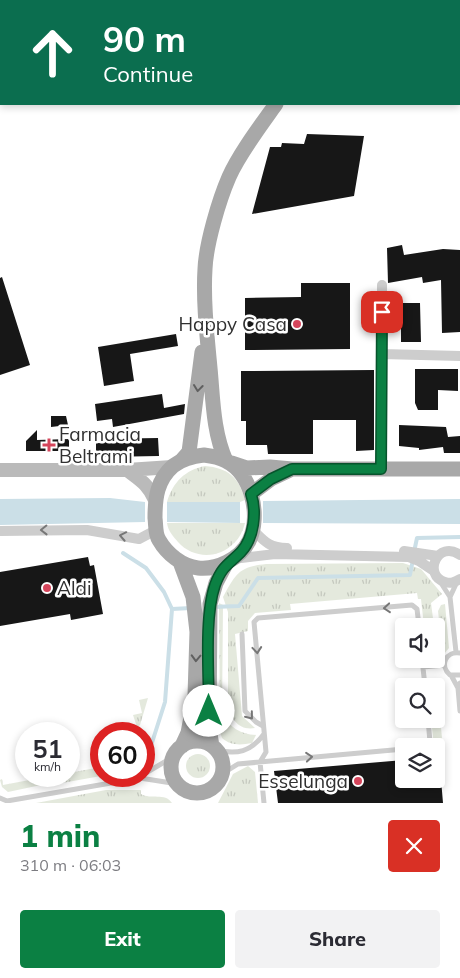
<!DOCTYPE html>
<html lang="en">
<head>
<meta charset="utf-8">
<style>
	:root { --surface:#fff; --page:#f2f2f3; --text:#2b2b33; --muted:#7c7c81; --accent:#0b8043 }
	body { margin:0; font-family:Mulish,sans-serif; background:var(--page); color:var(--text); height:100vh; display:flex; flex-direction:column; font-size:19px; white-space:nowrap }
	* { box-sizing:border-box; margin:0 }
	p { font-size:16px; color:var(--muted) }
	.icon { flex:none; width:28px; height:28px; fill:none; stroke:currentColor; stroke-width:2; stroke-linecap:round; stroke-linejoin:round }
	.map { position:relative; height:803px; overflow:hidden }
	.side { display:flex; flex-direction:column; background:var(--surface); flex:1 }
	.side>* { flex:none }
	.hud { position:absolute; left:0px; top:0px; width:460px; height:105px; box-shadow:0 2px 8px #0003; background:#0b6e4f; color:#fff; overflow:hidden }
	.fabs { position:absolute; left:395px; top:618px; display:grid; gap:10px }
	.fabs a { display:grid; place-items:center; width:50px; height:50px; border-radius:5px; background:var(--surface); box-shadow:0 2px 8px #0003; font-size:25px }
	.speed { position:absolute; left:15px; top:722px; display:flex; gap:10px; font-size:25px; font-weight:700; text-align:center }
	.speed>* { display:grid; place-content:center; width:65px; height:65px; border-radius:50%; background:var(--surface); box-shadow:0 2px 8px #0003; line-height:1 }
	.speed small { font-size:12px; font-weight:400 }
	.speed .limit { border:8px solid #d22; background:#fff; color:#111 }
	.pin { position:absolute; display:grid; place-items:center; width:42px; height:42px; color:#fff; margin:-21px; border-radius:10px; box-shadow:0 2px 8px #0006 }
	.me { position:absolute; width:55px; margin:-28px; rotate:0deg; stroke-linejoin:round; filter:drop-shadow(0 0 4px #0008) }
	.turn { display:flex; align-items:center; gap:18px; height:105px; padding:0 20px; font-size:22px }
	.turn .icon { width:65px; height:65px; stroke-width:2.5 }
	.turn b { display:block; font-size:35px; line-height:42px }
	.round { display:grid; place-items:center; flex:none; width:52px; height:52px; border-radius:5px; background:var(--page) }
	.overview { display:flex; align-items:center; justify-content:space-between; height:85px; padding:0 20px }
	h1 { font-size:30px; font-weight:800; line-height:38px; color:var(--accent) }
	.cta { display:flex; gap:10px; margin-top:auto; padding:10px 20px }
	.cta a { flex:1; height:58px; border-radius:5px; background:var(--accent); color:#fff; font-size:20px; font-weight:800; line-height:58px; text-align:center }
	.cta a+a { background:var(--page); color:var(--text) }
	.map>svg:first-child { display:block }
</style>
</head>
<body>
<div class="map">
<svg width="460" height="803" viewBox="0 0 460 803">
	<defs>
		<pattern id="grass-tufts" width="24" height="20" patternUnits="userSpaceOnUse" patternTransform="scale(1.25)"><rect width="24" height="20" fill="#e4e9dd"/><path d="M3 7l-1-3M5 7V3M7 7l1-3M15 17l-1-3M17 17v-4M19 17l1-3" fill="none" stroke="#c4c8be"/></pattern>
	</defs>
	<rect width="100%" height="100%" fill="#fff"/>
	<path fill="url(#grass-tufts)" d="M205 466C228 468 239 477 245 500L240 502H167C173 482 185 470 205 466Z
		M167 523H245C243 530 240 538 234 543 219 559 193 559 178 542 173 536 168 531 167 523Z
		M403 563 421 569 442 594 431 603 434 626H424L421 599H418L417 593 290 604 291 610 255 613 248 621V631L235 634 242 716 255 728C239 731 231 719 228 706V612L223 597C236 574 238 567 266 564Z
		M219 603 223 605 222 713C230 728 240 734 256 735L252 743C241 745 231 746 222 738L220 732Z
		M445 604 449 648 443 655 438 611 441 605Z
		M429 682 435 683 437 685 443 749 436 750V746H434L431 719H436V686H429Z
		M148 698 140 725 137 727 133 715 142 713 139 700Z
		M186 766a12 12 0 1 1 24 0a12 12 0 1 1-24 0Z
		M248 766 255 772 258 803H218L233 774Z
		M101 767V776L62 783 56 776H69V773Z
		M40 776H42L43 781 41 785 8 792 2 787 0 780 2 779 3 785 40 778Z
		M106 790H141V794C151 800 165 792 172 803H36Z"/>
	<path fill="#e4e9dd" d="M0 0H105L1 1 0 28Z"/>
	<path fill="#cbdfe7" d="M110 498 145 502V522L0 525V499Z
		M460 499V524L263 523V501Z
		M167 502H240V523L167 522Z"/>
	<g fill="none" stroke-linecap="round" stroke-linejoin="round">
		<path stroke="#cbdfe7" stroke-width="4" d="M414 552 417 538 460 537
			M123 553 146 568 164 592 172 609 165 702 149 752
			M213 607 239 606 258 578 410 575 413 559
			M172 609 191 608"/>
	</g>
	<path fill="#171717" d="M307 134 364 136 354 196 252 214 270 147H281L282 143 304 144Z
		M402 245 404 255 443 249 460 250V332L442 333 441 280 423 283 422 277 388 283 387 248Z
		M2 277 30 365 0 375V278Z
		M301 283H350V349L245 350V298L301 297Z
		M401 303H420L421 342H401Z
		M176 334 178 346 130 354 134 381 104 386 98 347Z
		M415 369H458V391L438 390V410H418L415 403Z
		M374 370V450L356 451V420H313V454H268L267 445H246V421H241V371Z
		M162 394 164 408 185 404 184 414 113 427 112 419 97 421 95 404Z
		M51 416H66L68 425 51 427Z
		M399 425 446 427 448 437 460 436V453H444L443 447 419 450V448L399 446Z
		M37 430V440L69 439V451H26V441Z
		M158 438 159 456 104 457V454H96V439Z
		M88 557 90 566 94 565 103 614 71 620 70 614 0 626V572Z
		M404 760V779H441L443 803H278L274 771Z"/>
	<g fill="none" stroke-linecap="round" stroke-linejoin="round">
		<path stroke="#cdcdcd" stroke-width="5" d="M441 583 450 597 457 582
			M450 597 456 652
			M242 634 245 711 256 722 263 726
			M460 653C446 651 439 665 450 675H460
			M422 659 425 686
			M423 667 444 665
			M451 675 458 688 460 683
			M458 688 460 711
			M426 746 430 742 428 719
			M216 750C237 755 251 752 264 734
			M144 774 173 757
			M222 774 238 764 404 749
			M0 798 7 801 140 778 178 784
			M264 803 260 762 266 752 254 622 258 618 412 605 417 609 419 626"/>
		<path stroke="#cdcdcd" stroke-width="10" d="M382 354 460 356
			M381 469 382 285
			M252 529C264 541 269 548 287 548
			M0 531 87 530 139 539 156 530
			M404 551 438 556
			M460 555C438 539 422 575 445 582 451 584 455 582 460 579
			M233 559 275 554 409 557 419 561 434 571"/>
		<path stroke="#bababa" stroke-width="14" d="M0 470H127L172 467
			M127 470C140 480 148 484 155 500"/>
		<path stroke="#a8a8a8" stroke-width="15" d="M348 1 349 0
			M204 455C212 456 219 457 226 461 252 474 261 516 249 541 240 559 217 570 198 568 182 566 167 554 159 540 155 534 156 525 155 518 155 498 157 480 173 466 182 459 193 456 204 455Z
			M182 460 189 452 202 352
			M226 461C213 432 213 399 210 368 207 336 203 300 205 269 206 244 219 200 229 177 239 154 261 125 276 104
			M232 463 247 468 270 467 292 469H460
			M251 494 271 479 290 470
			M180 562 193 597 197 632 195 696 188 733 182 746
			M171 767a26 26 0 1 1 52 0a26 26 0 1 1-52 0Z
			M212 746 209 728 210 604 216 583 227 562"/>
	</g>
	<defs><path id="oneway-chevron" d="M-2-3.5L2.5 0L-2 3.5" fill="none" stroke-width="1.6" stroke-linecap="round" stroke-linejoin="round" transform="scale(1.25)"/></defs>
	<g stroke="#606060">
		<use href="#oneway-chevron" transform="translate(198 388) rotate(97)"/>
		<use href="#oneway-chevron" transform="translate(196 658) rotate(92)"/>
	</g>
	<g stroke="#777">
		<use href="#oneway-chevron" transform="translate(44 530) rotate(179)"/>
		<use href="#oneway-chevron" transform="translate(123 536) rotate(-169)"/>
		<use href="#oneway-chevron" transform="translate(387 608) rotate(175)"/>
		<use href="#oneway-chevron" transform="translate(257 650) rotate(85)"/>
		<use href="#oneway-chevron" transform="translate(250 716) rotate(51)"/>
		<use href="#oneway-chevron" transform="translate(309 757) rotate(-5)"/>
	</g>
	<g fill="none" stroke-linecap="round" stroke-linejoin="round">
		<g stroke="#07532c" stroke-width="12">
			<path id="route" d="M209 711C209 675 204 617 215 585 222 566 228 565 241 552 254 538 257 512 251 494L271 479 292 469H381L382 312"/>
		</g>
		<use href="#route" stroke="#0b8043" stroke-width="9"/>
	</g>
	<g fill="#d5455b" stroke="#fff" stroke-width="2">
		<circle cx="297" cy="324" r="5"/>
		<path d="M46.5 437.5h5v5h5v5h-5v5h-5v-5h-5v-5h5z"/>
		<circle cx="47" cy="588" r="5"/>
		<circle cx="358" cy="781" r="5"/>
	</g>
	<g text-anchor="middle" stroke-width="5" stroke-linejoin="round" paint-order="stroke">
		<g font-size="19" fill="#303030" stroke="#fff" text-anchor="end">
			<text x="287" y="331">Happy Casa</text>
			<text x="59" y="441" text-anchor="start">Farmacia<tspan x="59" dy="22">Beltrami</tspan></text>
			<text x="57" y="595" text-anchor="start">Aldi</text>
			<text x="348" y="788">Esselunga</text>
		</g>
	</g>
</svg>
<div class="fabs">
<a><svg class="icon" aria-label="sound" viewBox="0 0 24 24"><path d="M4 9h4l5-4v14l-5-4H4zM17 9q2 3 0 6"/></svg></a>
<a><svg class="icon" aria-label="search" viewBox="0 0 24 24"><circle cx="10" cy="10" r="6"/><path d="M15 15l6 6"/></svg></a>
<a><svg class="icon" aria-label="layers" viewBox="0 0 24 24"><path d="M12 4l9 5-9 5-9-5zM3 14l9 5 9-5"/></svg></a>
</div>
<div class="speed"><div>51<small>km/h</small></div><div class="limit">60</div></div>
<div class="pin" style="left:382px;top:312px;background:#d93025"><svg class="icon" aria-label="arrive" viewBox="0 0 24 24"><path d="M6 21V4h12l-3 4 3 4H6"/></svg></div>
<svg class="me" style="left:209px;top:711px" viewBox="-20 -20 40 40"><circle r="19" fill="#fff"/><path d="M0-13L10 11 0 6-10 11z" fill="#0b8043"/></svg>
<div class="hud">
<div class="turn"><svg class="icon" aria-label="ahead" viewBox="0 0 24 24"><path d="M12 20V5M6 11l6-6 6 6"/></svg><div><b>90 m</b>Continue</div></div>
</div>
</div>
<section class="side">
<div class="overview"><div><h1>1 min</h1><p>310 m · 06:03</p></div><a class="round" style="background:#d93025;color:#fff"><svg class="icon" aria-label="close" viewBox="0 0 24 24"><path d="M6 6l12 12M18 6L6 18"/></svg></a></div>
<div class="cta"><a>Exit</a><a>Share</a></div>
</section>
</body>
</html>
